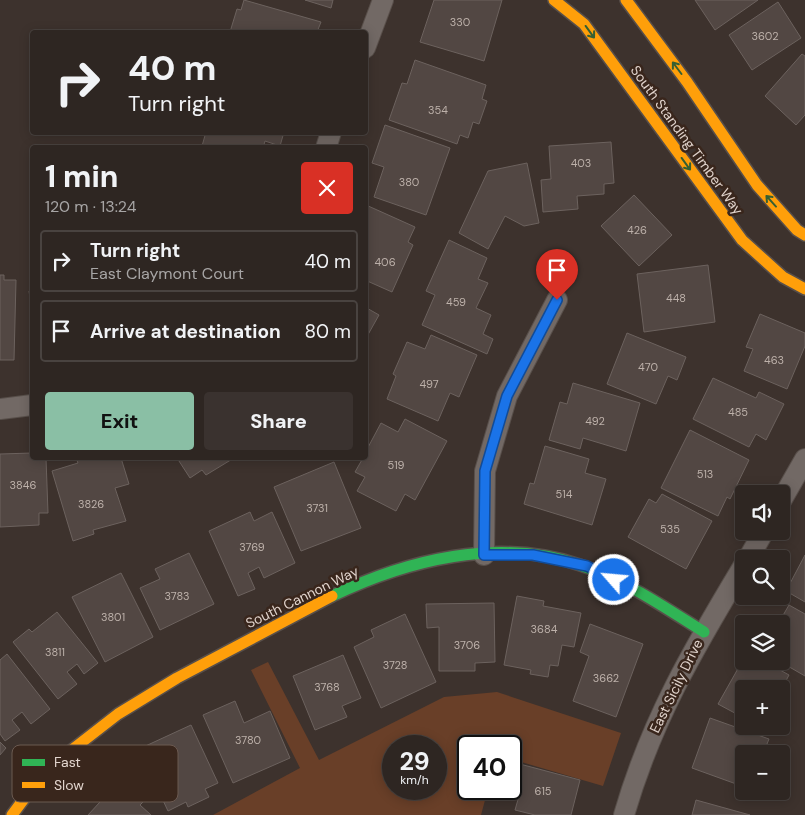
<!DOCTYPE html>
<html lang="en">
<head>
<meta charset="utf-8">
<style>
	:root { --surface:#2e2622; --page:#3a322f; --text:#f1f3f6; --muted:#a7a5a5; --line:#494340; --accent:#8abfa5 }
	body { margin:0; font-family:"DM Sans",sans-serif; background:var(--page); color:var(--text); height:100vh; display:flex; flex-direction:column; font-size:19px; white-space:nowrap }
	* { box-sizing:border-box; margin:0 }
	p { font-size:16px; color:var(--muted) }
	.icon { flex:none; width:28px; height:28px; fill:none; stroke:currentColor; stroke-width:2; stroke-linecap:round; stroke-linejoin:round }
	.map { position:relative; flex:1; overflow:hidden }
	.details { position:absolute; left:30px; top:145px; width:338px; height:315px; display:flex; flex-direction:column; background:var(--surface); border-radius:5px; box-shadow:0 2px 12px #0003,0 0 0 1px var(--line) }
	.details>* { flex:none }
	.top-card { position:absolute; left:30px; top:30px; width:338px; height:105px; border-radius:5px; box-shadow:0 2px 12px #0003,0 0 0 1px var(--line); background:#2e2622; color:var(--text); overflow:hidden }
	.fabs { position:absolute; left:735px; top:485px; display:grid; gap:10px }
	.fabs a { display:grid; place-items:center; width:55px; height:55px; border-radius:5px; background:var(--surface); box-shadow:0 2px 12px #0003,0 0 0 1px var(--line); font-size:25px }
	.speed { position:absolute; left:382px; top:735px; display:flex; gap:10px; font-size:25px; font-weight:700; text-align:center }
	.speed>* { display:grid; place-content:center; width:65px; height:65px; border-radius:50%; background:var(--surface); box-shadow:0 2px 12px #0003,0 0 0 1px var(--line); line-height:1 }
	.speed small { font-size:12px; font-weight:400 }
	.speed .limit { border:2px solid #111; border-radius:8px; background:#fff; color:#111 }
	.pin { position:absolute; display:grid; place-items:center; width:42px; height:42px; color:#fff; margin:-51px -21px; border-radius:50% 50% 50% 0; rotate:-45deg; box-shadow:0 0 5px #0007 }
	.pin .icon { rotate:45deg }
	.me { position:absolute; width:55px; margin:-28px; rotate:297deg; stroke-linejoin:round; filter:drop-shadow(0 0 4px #0008) }
	.turn { display:flex; align-items:center; gap:18px; height:105px; padding:0 15px; font-size:22px }
	.turn .icon { width:65px; height:65px; stroke-width:2.5 }
	.turn b { display:block; font-size:35px; line-height:42px }
	.round { display:grid; place-items:center; flex:none; width:52px; height:52px; border-radius:5px; background:var(--page) }
	.head { display:flex; align-items:center; justify-content:space-between; height:85px; padding:0 15px }
	h1 { font-size:30px; font-weight:800; line-height:38px }
	.cta { display:flex; gap:10px; margin-top:auto; padding:10px 15px }
	.cta a { flex:1; height:58px; border-radius:5px; background:var(--accent); color:#111; font-size:20px; font-weight:800; line-height:58px; text-align:center }
	.cta a+a { background:var(--page); color:var(--text) }
	ul { padding:0; list-style:none }
	li { display:flex; align-items:center; gap:15px; height:62px; margin:0 10px 8px; padding:0 5px; border:2px solid var(--line); border-radius:5px }
	li div { flex:1 }
	li b { display:block; font-size:19px }
	li em { font-style:normal }
	.map>svg:first-child { display:block }
</style>
</head>
<body>
<div class="map">
<svg width="805" height="815" viewBox="0 0 805 815">
	<rect width="100%" height="100%" fill="#3d322d"/>
	<path fill="#693f28" fill-rule="evenodd" d="M268 662 319 760 444 697 497 692 621 733 603 786 511 759V746H469V789H488L481 815H213L300 768 251 670ZM394 746H436V789H394Z"/>
	<path fill="#524743" stroke="#6c625e" d="M244 0 321 22 317 32H230L237 9 241 10Z
		M305 0H333L331 8Z
		M434 0H502L484 61 420 42Z
		M695 0H758L715 30Z
		M778 2 801 38 752 70 729 35Z
		M802 54 805 56V115L796 125 765 96Z
		M415 60 486 85 482 99 487 101 479 124 473 122 468 138 460 135 457 144 389 120 402 83 407 84Z
		M385 125 450 148 426 215 374 197 384 167 372 163Z
		M206 132H284L280 146 265 141 263 148H207L202 146Z
		M611 142 614 183 604 184V194L577 196 578 209 543 212 541 180 551 179 549 146Z
		M527 163 539 223 524 226 505 216 488 249 459 233 488 171Z
		M634 195 672 235 639 266 601 226Z
		M366 205 415 227 408 242 413 245 392 292 365 280Z
		M449 240 487 258 478 279 488 283 476 308 491 315 483 334 493 339 487 354 422 325 435 295 426 291Z
		M708 265 715 322 644 332 637 274Z
		M0 275H4V280H16L14 360H0Z
		M32 290V311L29 291Z
		M365 307 379 315 365 340Z
		M760 314 805 333V346L787 389 744 371 753 349 746 347Z
		M627 333 686 357 677 380 668 376 656 404 607 384Z
		M431 335 477 355 459 397 450 393 438 421 387 399 396 376 393 374 407 342 425 349Z
		M713 378 756 398 759 392 784 404 766 440 756 434 749 447 693 419Z
		M573 383 640 403 626 451 583 438 580 449 549 440 560 402 567 404Z
		M405 419 447 441 415 500 405 494 396 511 357 491 365 477 355 472 363 458H365V453L381 423 398 432Z
		M690 430 749 460 730 499 727 497 718 516 661 488Z
		M545 446 589 459 585 473 606 479 592 525 524 504 530 483 534 484Z
		M32 453V458H46L48 513H39V525L0 527V454Z
		M76 458H121L129 484 115 488 126 521 93 530 94 534 73 541 52 471 78 463Z
		M177 458H234L206 475 202 470 190 478Z
		M334 462 361 528 301 551 274 487Z
		M662 494 712 521 686 569 628 537 649 499 656 503Z
		M250 512 254 521 272 512 295 563 264 578 259 567 248 573 255 589 238 596 209 531Z
		M189 553 214 604 160 630 140 588 160 579 155 569Z
		M805 555V602L786 591Z
		M121 573 153 637 105 662 72 597Z
		M517 596 544 601 543 606 581 613 574 647 562 645 558 666 550 665 548 677 530 674 531 670 504 665Z
		M494 603 495 662 475 663V671H439V627L427 628 426 604Z
		M789 605 805 614V676L779 661H781V624H778Z
		M57 612 98 663 84 674 77 664 67 672 77 684 58 699 13 642 29 629 32 632Z
		M405 614 436 682 381 708 354 647 374 637 371 630Z
		M590 624 643 644 616 717 573 701 589 656 580 652Z
		M7 654 50 709 31 724 22 712 12 720 20 730 5 741 0 734V660Z
		M343 655 361 698 342 706 347 717 315 730 293 676Z
		M744 658V661H764L789 675 781 690 744 689V718L718 704Z
		M235 701 244 723 270 711 290 758 233 783 203 715Z
		M710 718 769 739 763 754H744V773L739 785 692 768Z
		M191 725 218 783 205 789 209 797 188 807 186 802 168 811 139 749Z
		M758 726H771L768 732Z
		M0 742 6 748 0 755Z
		M516 763 580 780 571 815H535L515 810 519 796 508 794 509 789H511Z
		M123 767 150 795 140 805 151 815H88L100 802 94 796Z
		M696 800 750 815H692Z"/>
	<g fill="none" stroke-linecap="round" stroke-linejoin="round">
		<g stroke="#584f4a" stroke-width="22">
			<path id="street" d="M365 48 383 0
				M326 148 331 132
				M0 409 32 405
				M781 501 805 459
				M484 555 485 471 507 396 557 300
				M748 559 764 531
				M624 815C651 721 694 648 744 565"/>
		</g>
		<g stroke="#584f4a" stroke-width="14">
			<path id="fast" d="M332 596C407 560 498 537 580 565 625 580 664 607 704 632"/>
		</g>
		<g stroke="#584f4a" stroke-width="14">
			<path id="slow" d="M554 0 584 24 742 240 783 277 805 289
				M626 0 687 82 757 185 797 230 805 235
				M12 815 38 780 64 756 118 714 177 678 332 596"/>
		</g>
		<use href="#street" stroke="#726965" stroke-width="20"/>
		<use href="#fast" stroke="#30b455" stroke-width="11"/>
		<use href="#slow" stroke="#ff9f0a" stroke-width="11"/>
	</g>
	<defs><path id="oneway-shaft" d="M-6 0H5M1.5-3L5.5 0L1.5 3" fill="none" stroke-width="1.6" stroke-linecap="round" stroke-linejoin="round" transform="scale(1.25)"/></defs>
	<g stroke="#355f33">
		<use href="#oneway-shaft" transform="translate(590 32) rotate(54)"/>
		<use href="#oneway-shaft" transform="translate(677 68) rotate(-127)"/>
		<use href="#oneway-shaft" transform="translate(686 164) rotate(54)"/>
		<use href="#oneway-shaft" transform="translate(771 201) rotate(-132)"/>
	</g>
	<g fill="none" stroke-linecap="round" stroke-linejoin="round">
		<g stroke="#114b97" stroke-width="12">
			<path id="route" d="M557 300 507 396 485 471 484 555H533L587 566 614 580"/>
		</g>
		<use href="#route" stroke="#1a73e8" stroke-width="9"/>
	</g>
	<g text-anchor="middle" stroke-width="5" stroke-linejoin="round" paint-order="stroke">
		<g font-size="11" fill="#bdb1aa">
			<text x="460" y="26">330</text>
			<text x="765" y="40">3602</text>
			<text x="438" y="114">354</text>
			<text x="581" y="167">403</text>
			<text x="409" y="186">380</text>
			<text x="637" y="234">426</text>
			<text x="385" y="266">406</text>
			<text x="676" y="302">448</text>
			<text x="456" y="306">459</text>
			<text x="774" y="364">463</text>
			<text x="648" y="371">470</text>
			<text x="429" y="388">497</text>
			<text x="738" y="416">485</text>
			<text x="595" y="425">492</text>
			<text x="396" y="469">519</text>
			<text x="705" y="478">513</text>
			<text x="23" y="489">3846</text>
			<text x="564" y="498">514</text>
			<text x="91" y="508">3826</text>
			<text x="317" y="512">3731</text>
			<text x="670" y="533">535</text>
			<text x="252" y="551">3769</text>
			<text x="177" y="600">3783</text>
			<text x="113" y="621">3801</text>
			<text x="544" y="633">3684</text>
			<text x="467" y="649">3706</text>
			<text x="55" y="656">3811</text>
			<text x="395" y="669">3728</text>
			<text x="606" y="682">3662</text>
			<text x="327" y="691">3768</text>
			<text x="248" y="744">3780</text>
			<text x="543" y="795">615</text>
		</g>
		<g font-size="14" fill="#e1d4cd" stroke="#39261c">
			<text transform="translate(687 140) rotate(54)" y="5">South Standing Timber Way</text>
			<text transform="translate(302 597) rotate(-26)" y="5">South Cannon Way</text>
			<text transform="translate(676 686) rotate(-64)" y="5">East Sicily Drive</text>
		</g>
	</g>
	<rect x="12" y="745" width="166" height="57" rx="8" fill="#39261c" stroke="#6b5a51" stroke-width="1"/>
	<rect x="22" y="759" width="23" height="7" fill="#30b455"/>
	<rect x="22" y="782" width="23" height="6" fill="#ff9f0a"/>
	<g font-size="14" fill="#e1d4cd">
		<text x="54" y="767">Fast</text>
		<text x="54" y="790">Slow</text>
	</g>
</svg>
<div class="fabs">
<a><svg class="icon" aria-label="sound" viewBox="0 0 24 24"><path d="M4 9h4l5-4v14l-5-4H4zM17 9q2 3 0 6"/></svg></a>
<a><svg class="icon" aria-label="search" viewBox="0 0 24 24"><circle cx="10" cy="10" r="6"/><path d="M15 15l6 6"/></svg></a>
<a><svg class="icon" aria-label="layers" viewBox="0 0 24 24"><path d="M12 4l9 5-9 5-9-5zM3 14l9 5 9-5"/></svg></a>
<a>+</a>
<a>−</a>
</div>
<div class="speed"><div>29<small>km/h</small></div><div class="limit">40</div></div>
<div class="pin" style="left:557px;top:300px;background:#d93025"><svg class="icon" aria-label="arrive" viewBox="0 0 24 24"><path d="M6 21V4h12l-3 4 3 4H6"/></svg></div>
<svg class="me" style="left:614px;top:580px" viewBox="-20 -20 40 40"><circle r="17" fill="#1a73e8" stroke="#fff" stroke-width="3"/><path d="M0-11L8 9 0 5-8 9z" fill="#fff"/></svg>
<div class="top-card">
<div class="turn"><svg class="icon" aria-label="right" viewBox="0 0 24 24"><path d="M7 20v-9h11M14 6l5 5-5 5"/></svg><div><b>40 m</b>Turn right</div></div>
</div>
<section class="details">
<div class="head"><div><h1>1 min</h1><p>120 m · 13:24</p></div><a class="round" style="background:#d93025;color:#fff"><svg class="icon" aria-label="close" viewBox="0 0 24 24"><path d="M6 6l12 12M18 6L6 18"/></svg></a></div>
<ul>
<li><svg class="icon" aria-label="right" viewBox="0 0 24 24"><path d="M7 20v-9h11M14 6l5 5-5 5"/></svg><div><b>Turn right</b><p>East Claymont Court</p></div><em>40 m</em></li>
<li><svg class="icon" aria-label="arrive" viewBox="0 0 24 24"><path d="M6 21V4h12l-3 4 3 4H6"/></svg><div><b>Arrive at destination</b></div><em>80 m</em></li>
</ul>
<div class="cta"><a>Exit</a><a>Share</a></div>
</section>
</div>
</body>
</html>
